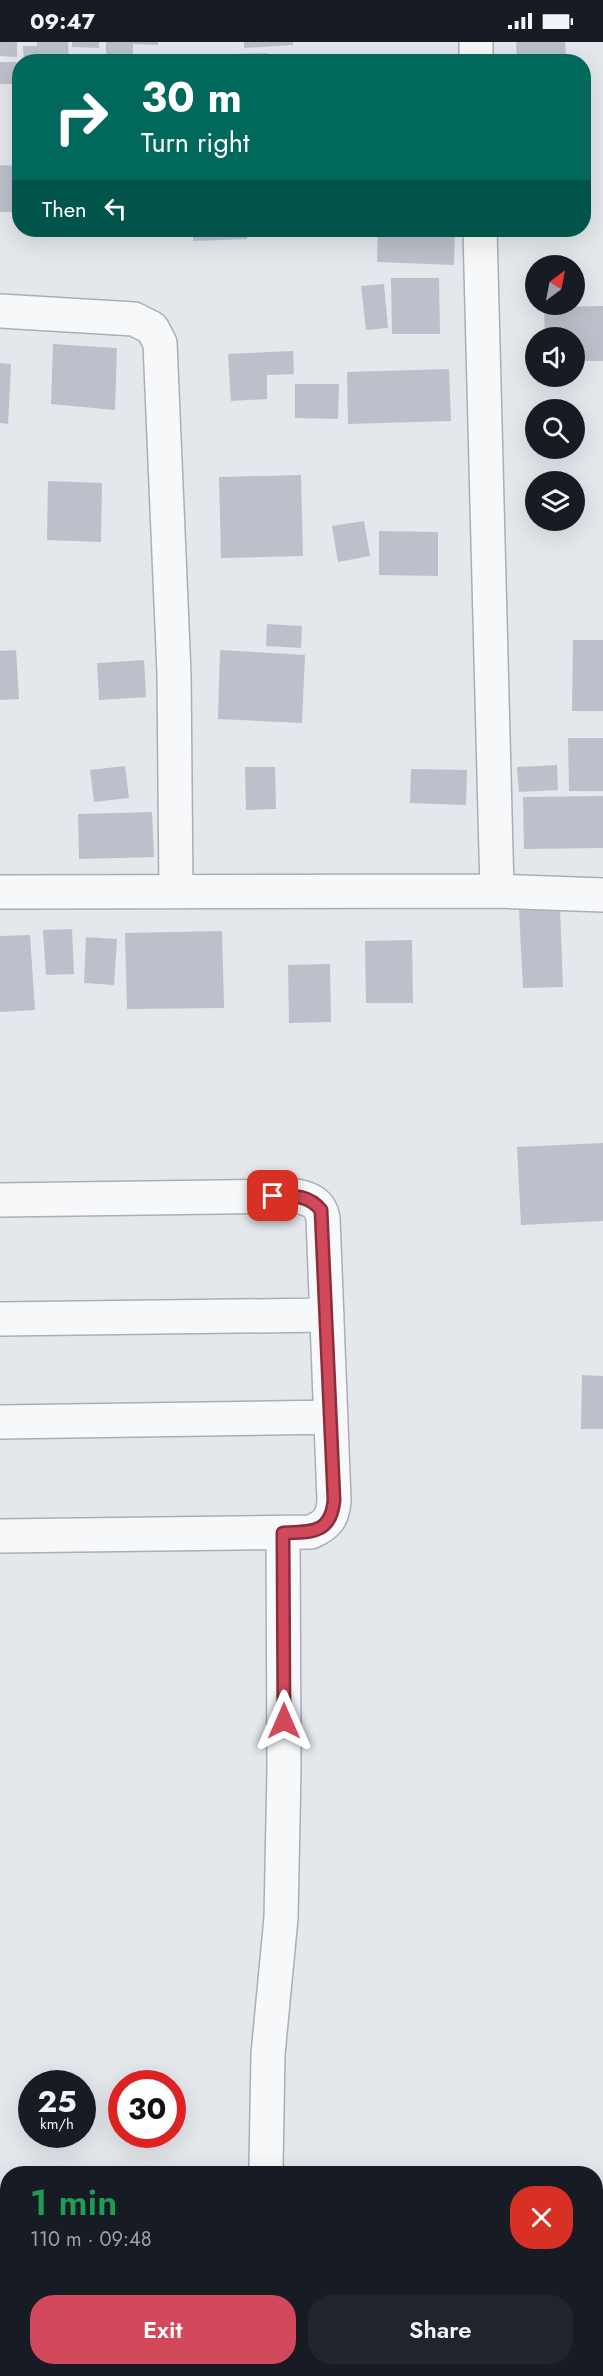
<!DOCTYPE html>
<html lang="en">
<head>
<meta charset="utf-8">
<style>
	:root { --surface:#171b24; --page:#20242c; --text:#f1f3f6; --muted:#9ea1a6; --accent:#d1495b }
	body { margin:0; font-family:Jost,sans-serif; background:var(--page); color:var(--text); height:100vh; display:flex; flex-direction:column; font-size:22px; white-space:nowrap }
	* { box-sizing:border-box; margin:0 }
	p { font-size:20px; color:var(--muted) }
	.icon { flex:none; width:33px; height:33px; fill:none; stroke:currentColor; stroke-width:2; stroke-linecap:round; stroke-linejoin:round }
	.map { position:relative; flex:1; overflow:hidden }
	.sheet { position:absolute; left:0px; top:2124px; width:603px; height:210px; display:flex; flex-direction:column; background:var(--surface); border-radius:24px 24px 0 0; box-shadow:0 6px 24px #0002 }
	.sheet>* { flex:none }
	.banner { position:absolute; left:12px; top:12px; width:579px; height:183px; border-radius:24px; box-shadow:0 6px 24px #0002; background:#00695c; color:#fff; overflow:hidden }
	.needle { width:39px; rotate:32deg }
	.fabs { position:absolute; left:525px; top:213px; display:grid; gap:12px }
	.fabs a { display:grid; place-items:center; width:60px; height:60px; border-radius:50%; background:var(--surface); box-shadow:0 6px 24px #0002; font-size:30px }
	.speed { position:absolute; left:18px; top:2028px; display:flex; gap:12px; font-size:30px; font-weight:700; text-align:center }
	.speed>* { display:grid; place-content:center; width:78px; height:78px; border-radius:50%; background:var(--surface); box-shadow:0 6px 24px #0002; line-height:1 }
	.speed small { font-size:15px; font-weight:400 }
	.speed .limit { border:9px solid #d22; background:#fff; color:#111 }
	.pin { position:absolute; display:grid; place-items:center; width:51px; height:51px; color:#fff; margin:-26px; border-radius:12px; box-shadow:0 3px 9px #0006 }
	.me { position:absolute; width:66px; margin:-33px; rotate:0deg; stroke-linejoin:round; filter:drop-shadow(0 0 4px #0008) }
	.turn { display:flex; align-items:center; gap:21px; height:126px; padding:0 30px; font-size:27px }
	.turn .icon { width:78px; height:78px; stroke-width:2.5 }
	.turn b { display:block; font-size:42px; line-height:51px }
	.then { display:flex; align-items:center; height:57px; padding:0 30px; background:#0003; gap:12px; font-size:22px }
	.round { display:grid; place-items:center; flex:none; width:63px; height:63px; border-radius:24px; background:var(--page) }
	.overview { display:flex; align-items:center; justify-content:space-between; height:102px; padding:0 30px }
	h1 { font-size:36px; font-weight:600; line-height:45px; color:#1e9e55 }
	.action { display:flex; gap:12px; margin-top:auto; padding:12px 30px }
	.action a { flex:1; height:69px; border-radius:24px; background:var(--accent); color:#fff; font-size:24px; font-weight:600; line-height:69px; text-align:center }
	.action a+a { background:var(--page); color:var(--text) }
	.status { display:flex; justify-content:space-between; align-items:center; height:42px; padding:0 30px; background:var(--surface); direction:ltr }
	.status svg { height:16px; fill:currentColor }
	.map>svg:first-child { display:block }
</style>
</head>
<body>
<div class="status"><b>09:47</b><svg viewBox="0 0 49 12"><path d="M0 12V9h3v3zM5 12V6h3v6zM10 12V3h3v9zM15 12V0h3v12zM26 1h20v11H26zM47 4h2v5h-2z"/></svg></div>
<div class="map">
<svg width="603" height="2334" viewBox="0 0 603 2334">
	<rect width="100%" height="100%" fill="#e4e7ec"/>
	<path fill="#bbc0ca" d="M0 0H17V15L0 14Z
		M37 0H68L69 20H24L23 4H37Z
		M72 0H99V6L72 5Z
		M106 0H158V3L133 2V13L106 12Z
		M244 0H293V3L244 6Z
		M516 0H565L566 17 517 19Z
		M267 11V20H234L233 12Z
		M0 20H19L20 42H0Z
		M16 106H20V170H0V123L17 124Z
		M193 188H247V197L193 199Z
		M378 188H455L454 223 377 220Z
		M391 236H439L440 292H392Z
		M384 242 388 286 366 288 361 244Z
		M603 264V319H574V296H545L544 265Z
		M53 302 117 306 115 368 51 362Z
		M293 309 294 332 267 333V357L231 359 228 312Z
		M0 321 11 322 8 382 0 381Z
		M449 327 451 379 348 382 347 330Z
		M295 342H339L338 377 295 376Z
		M301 433 303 514 221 516 219 435Z
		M48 439 102 441 101 500 47 498Z
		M364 479 370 514 338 520 332 484Z
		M379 489 438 490V534L379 533Z
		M267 582 302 584 301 606 266 604Z
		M573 598H603V669H572Z
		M16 608 19 657 0 658V609Z
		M220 608 305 613 302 681 218 677Z
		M144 618 146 655 99 658 97 621Z
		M568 696H603V749H569Z
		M557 723 558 748 519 750 517 725Z
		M125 724 129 756 94 760 90 728Z
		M245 725H275L276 767 246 768Z
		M411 727 467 728 466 763 410 761Z
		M603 754V806L524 807 523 755Z
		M152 770 154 815 79 817 78 772Z
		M560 866 563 945 523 946 519 868Z
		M72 887 74 932 46 933 43 888Z
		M222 889 224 966 127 967 125 891Z
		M30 893 35 968 0 970V894Z
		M86 895 117 897 114 943 84 941Z
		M412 898 413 961H366L365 899Z
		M330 922 331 980 289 981 288 923Z
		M603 1101V1179L521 1183 517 1105Z
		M582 1333 603 1334V1387H581Z"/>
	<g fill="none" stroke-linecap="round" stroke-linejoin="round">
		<g stroke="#a9aeb7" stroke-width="24">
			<path id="service" d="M0 2217H8"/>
		</g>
		<g stroke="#a9aeb7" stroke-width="36">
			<path id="minor" d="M476 0V20
				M480 188 497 849
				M0 269 134 277 152 286 160 301 174 631 176 849
				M0 850 497 849 603 853
				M0 1158 296 1154C311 1157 320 1161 323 1176L334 1458C333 1476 327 1483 311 1490L0 1494
				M0 1277 327 1273
				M0 1380 331 1375
				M268 2132 266 2124 268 2012 281 1876 284 1727 283 1491
				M596 2200H603"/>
		</g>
		<use href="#service" stroke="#f7f8fa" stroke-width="21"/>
		<use href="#minor" stroke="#f7f8fa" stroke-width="33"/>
	</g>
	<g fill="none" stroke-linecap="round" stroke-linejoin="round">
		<g stroke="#882f3b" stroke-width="15">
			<path id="route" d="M273 1154C292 1154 308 1152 321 1168L334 1458C331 1492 311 1490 283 1491L284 1679"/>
		</g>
		<use href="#route" stroke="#d1495b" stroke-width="10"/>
	</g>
</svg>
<div class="fabs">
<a><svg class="needle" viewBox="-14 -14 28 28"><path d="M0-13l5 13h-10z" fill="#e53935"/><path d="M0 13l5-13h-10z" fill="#9ea1a6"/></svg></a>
<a><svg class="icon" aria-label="sound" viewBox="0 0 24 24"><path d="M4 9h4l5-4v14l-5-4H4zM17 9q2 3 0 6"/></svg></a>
<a><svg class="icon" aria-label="search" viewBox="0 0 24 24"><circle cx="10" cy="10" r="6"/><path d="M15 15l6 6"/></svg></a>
<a><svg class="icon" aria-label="layers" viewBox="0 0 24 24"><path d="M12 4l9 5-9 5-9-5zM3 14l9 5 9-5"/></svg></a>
</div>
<div class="speed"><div>25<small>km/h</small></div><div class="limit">30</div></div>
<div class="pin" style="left:273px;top:1154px;background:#d93025"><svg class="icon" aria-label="arrive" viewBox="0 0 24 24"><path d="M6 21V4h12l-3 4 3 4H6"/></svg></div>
<svg class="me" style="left:284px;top:1679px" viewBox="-20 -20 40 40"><path d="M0-17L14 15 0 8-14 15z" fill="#d1495b" stroke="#fff" stroke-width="4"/></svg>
<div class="banner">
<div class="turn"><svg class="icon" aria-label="right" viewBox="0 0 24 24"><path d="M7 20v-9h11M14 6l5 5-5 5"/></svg><div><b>30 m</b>Turn right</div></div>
<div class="then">Then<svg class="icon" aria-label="left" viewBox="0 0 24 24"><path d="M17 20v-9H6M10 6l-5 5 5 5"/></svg></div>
</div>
<section class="sheet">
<div class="overview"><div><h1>1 min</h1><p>110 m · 09:48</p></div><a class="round" style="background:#d93025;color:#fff"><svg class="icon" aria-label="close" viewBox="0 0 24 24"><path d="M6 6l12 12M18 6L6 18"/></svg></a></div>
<div class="action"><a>Exit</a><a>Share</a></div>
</section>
</div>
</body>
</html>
